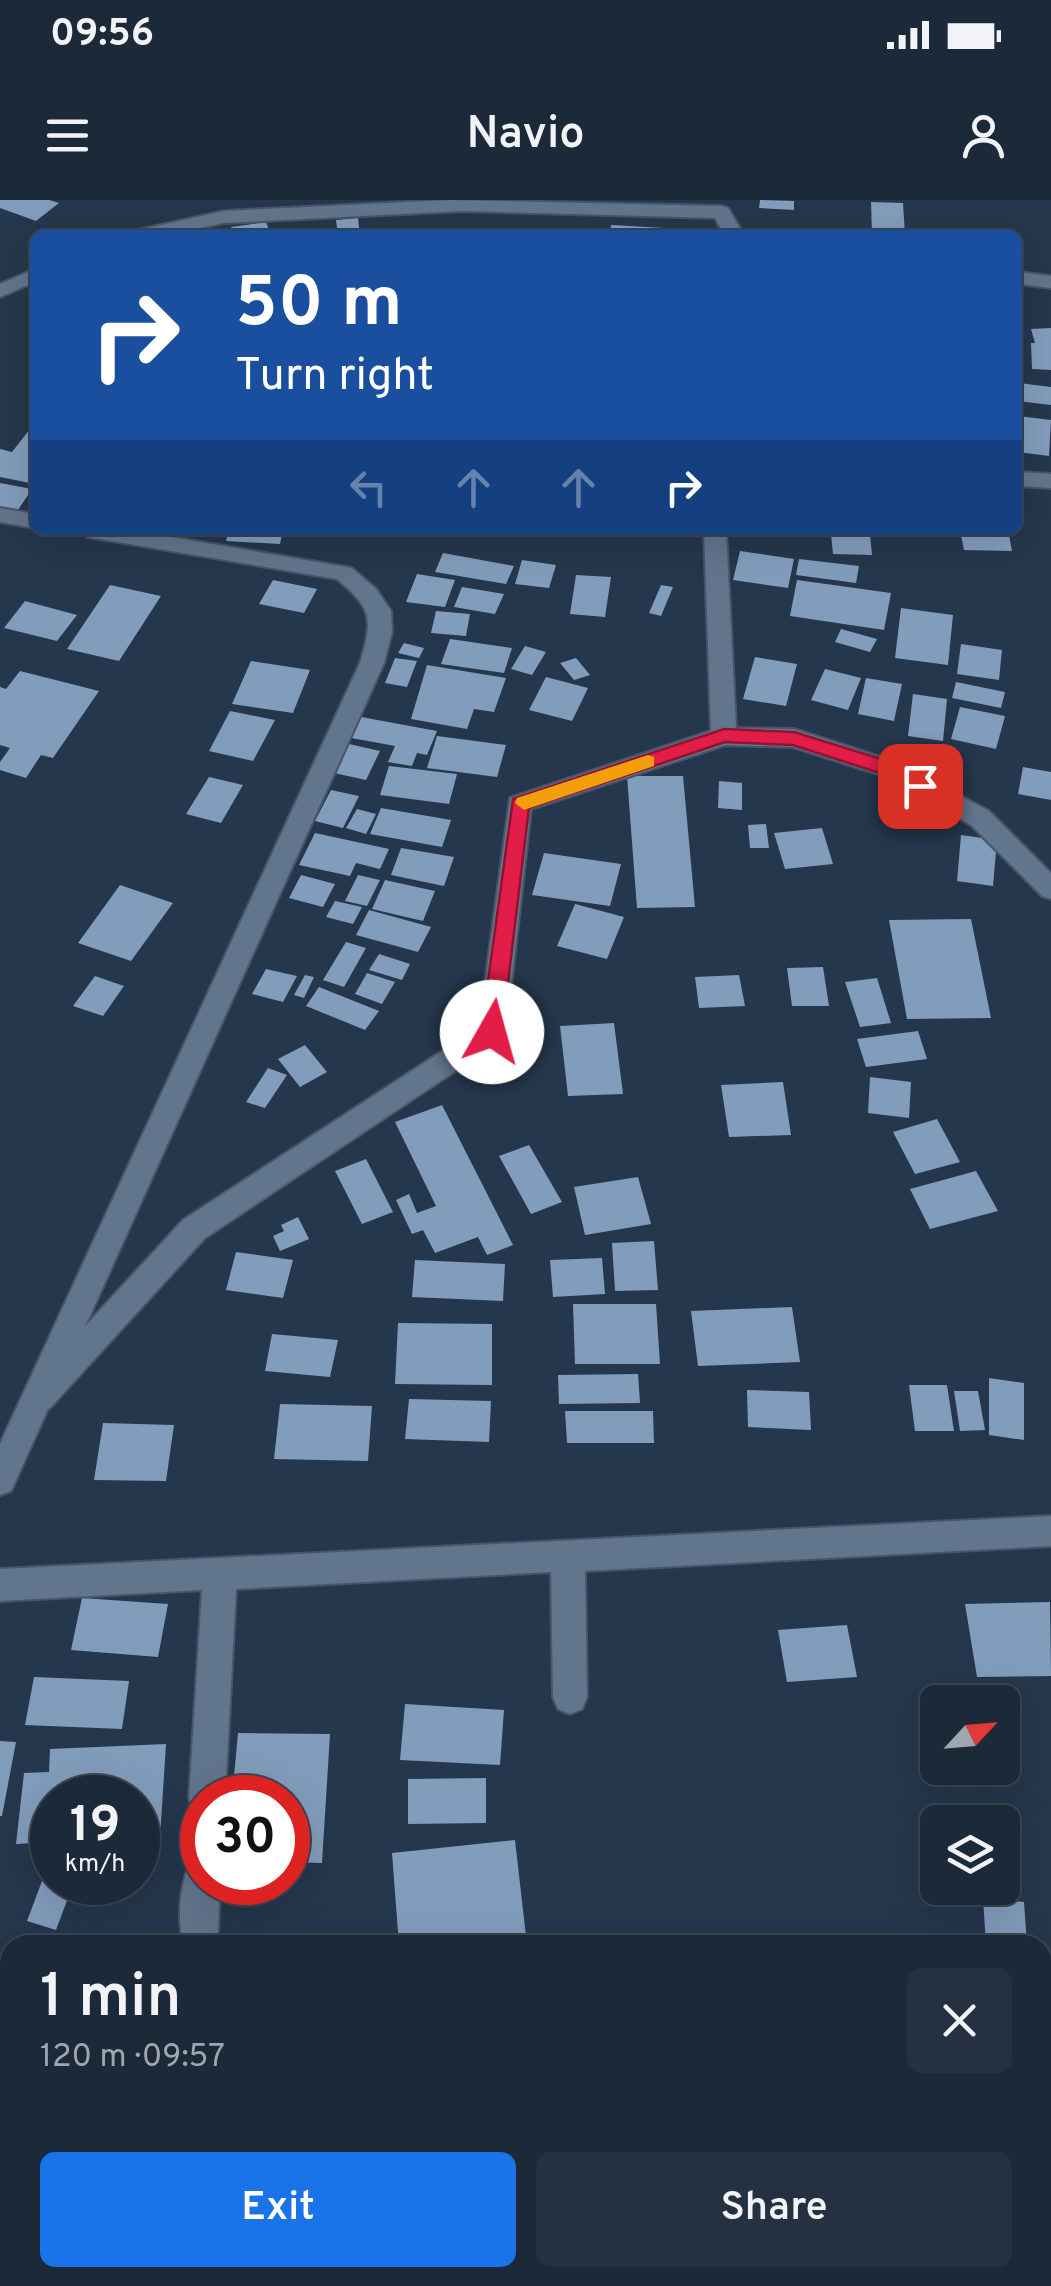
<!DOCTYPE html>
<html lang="en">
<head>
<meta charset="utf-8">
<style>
	:root { --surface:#1c2939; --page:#253141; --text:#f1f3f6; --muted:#a0a6ae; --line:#3a4553; --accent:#1a73e8 }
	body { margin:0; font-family:Overpass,sans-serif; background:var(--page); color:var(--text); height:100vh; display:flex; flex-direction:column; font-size:38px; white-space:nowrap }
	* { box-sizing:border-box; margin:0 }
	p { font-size:32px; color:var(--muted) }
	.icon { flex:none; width:55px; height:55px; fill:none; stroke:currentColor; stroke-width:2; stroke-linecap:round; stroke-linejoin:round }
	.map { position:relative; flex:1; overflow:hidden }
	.drawer { position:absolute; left:0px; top:1735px; width:1052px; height:352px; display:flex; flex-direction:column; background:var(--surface); border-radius:30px 30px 0 0; box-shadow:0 10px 40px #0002,0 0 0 2px var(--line) }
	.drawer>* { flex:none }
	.top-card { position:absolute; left:30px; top:30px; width:992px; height:305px; border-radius:15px; box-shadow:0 10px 40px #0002,0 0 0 2px var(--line); background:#1a4fa0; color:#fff; overflow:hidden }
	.needle { width:65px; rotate:64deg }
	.tools { position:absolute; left:920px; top:1485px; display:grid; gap:20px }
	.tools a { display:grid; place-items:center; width:100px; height:100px; border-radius:15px; background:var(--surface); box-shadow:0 10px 40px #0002,0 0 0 2px var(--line); font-size:50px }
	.speed { position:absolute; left:30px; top:1575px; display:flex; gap:20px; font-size:50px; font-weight:700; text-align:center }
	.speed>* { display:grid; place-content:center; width:130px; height:130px; border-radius:50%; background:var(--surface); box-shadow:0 10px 40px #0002,0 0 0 2px var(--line); line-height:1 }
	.speed small { font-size:25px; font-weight:400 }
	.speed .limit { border:15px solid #d22; background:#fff; color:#111 }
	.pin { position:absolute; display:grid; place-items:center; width:85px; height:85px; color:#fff; margin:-42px; border-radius:20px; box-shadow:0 5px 15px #0006 }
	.me { position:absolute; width:110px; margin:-55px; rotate:7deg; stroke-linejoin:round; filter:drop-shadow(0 0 8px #0008) }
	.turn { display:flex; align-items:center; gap:35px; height:210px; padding:0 40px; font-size:45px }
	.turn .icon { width:130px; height:130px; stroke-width:2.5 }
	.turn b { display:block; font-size:70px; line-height:85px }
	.lanes { display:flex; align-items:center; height:95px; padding:0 40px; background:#0003; justify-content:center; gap:50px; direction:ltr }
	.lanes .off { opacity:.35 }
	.round { display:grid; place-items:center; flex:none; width:105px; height:105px; border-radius:15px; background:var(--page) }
	.head { display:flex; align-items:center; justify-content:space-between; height:170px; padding:0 40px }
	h1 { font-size:60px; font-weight:600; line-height:75px }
	.primary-button { display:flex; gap:20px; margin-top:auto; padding:20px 40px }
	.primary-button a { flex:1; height:115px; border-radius:15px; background:var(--accent); color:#fff; font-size:40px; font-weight:600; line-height:115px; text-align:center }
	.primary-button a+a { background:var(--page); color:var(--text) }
	.status { display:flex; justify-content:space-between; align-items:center; height:70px; padding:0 50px; background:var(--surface); direction:ltr }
	.status svg { height:28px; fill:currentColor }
	header { display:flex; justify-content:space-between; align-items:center; height:130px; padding:0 40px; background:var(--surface); font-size:45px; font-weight:600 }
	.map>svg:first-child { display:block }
</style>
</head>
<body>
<div class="status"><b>09:56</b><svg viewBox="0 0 49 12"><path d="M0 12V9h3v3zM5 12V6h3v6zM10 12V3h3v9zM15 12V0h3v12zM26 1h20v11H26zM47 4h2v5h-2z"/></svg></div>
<header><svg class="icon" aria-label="menu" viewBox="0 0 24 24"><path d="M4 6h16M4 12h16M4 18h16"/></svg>Navio<svg class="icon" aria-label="person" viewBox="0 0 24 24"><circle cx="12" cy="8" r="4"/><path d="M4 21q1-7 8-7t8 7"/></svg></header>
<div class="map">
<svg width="1051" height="2086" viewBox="0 0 1051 2086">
	<rect width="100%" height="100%" fill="#25374c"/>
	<path fill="#829cbb" d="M0 0H49L59 3 36 21 0 8Z
		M760 0 794 1V10L759 8Z
		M871 2 903 3 905 35H872Z
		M358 18 360 35H338L336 20Z
		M266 22 271 35H234L231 27Z
		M611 25 701 30 700 35H610Z
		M1051 128V170L1032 169 1031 143H1035L1031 129Z
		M1019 183 1051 187V205L1018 201Z
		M1018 216 1051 220 1049 256 1018 252Z
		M30 229 35 230V284L0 277V249L12 252Z
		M0 283 32 289 16 313 0 309Z
		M229 330H283L280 344 226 341Z
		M960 330H1008L1012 351 964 350Z
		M831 334 870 335 872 355 833 354Z
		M740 351 794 359 788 388 733 380Z
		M443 353 514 366 506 384 435 372Z
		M799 359 859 366 856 383 796 375Z
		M522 360 556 365 549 388 515 384Z
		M417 374 455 380 445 407 406 402Z
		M576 375 611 377 605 417 570 414Z
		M273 380 317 389 304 413 259 404Z
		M797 380 891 393 884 430 790 416Z
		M110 385 161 396 119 461 67 449Z
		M661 385 673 387 661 416 649 413Z
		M462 387 504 394 495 414 454 407Z
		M25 401 77 415 57 441 4 428Z
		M901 408 953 415 948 465 895 458Z
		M436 411 470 414 466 436 431 433Z
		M841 429 877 439 870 452 835 442Z
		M450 439 512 448 504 473 441 464Z
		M404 443 424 448 419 458 398 453Z
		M961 444 1002 450 999 480 957 474Z
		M525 446 546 452 532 475 511 469Z
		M755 457 797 464 786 506 743 499Z
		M395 458 417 461 407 487 385 483Z
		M576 458 590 475 574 480 560 463Z
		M251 461 310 470 293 513 232 504Z
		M427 465 506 478 494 512 474 509 467 529 411 519Z
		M825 469 861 478 848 510 811 500Z
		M20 471 99 491 53 558 41 555 26 578 0 570V562L10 548 0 545V487L6 489Z
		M546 477 588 488 572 521 529 510Z
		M866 478 902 484 894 521 858 514Z
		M956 482 1005 492 1001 508 952 498Z
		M913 494 947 499 943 541 908 536Z
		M960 507 1005 516 996 549 951 539Z
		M230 511 275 520 253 561 209 551Z
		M356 516 437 531 427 555 417 553 412 566 388 562 395 546 346 537Z
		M437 536 506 545 497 577 427 568Z
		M349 544 380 551 366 580 334 573Z
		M389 566 457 574 449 604 380 595Z
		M1023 567 1051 572V600L1018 594Z
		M627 576H683L695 707 637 708Z
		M209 577 243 585 221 623 186 614Z
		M719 581 742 583V610L718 608Z
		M331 590 359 596 343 628 315 621Z
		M381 608 451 620 442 647 370 634Z
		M357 609 376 614 366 634 346 628Z
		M766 624 769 648H750L748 625Z
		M822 628 833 664 785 669 774 633Z
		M315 633 389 649 380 669 356 663 350 676 299 665Z
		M961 635 997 640 993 686 957 681Z
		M401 648 454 657 444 686 391 675Z
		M544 653 621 664 610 706 532 695Z
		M301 675 335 684 323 707 289 698Z
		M358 675 380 680 367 706 345 701Z
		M385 680 435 691 423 721 372 709Z
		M120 685 173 703 131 761 78 743Z
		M335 701 362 707 353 724 326 717Z
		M575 704 624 717 607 759 557 746Z
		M369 710 431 727 418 752 356 735Z
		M971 719 991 818 907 819 889 720Z
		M346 742 366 748 344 787 323 780Z
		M379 754 410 764 402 780 369 770Z
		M823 767 829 806H792L787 768Z
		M266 769 297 776 283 802 252 794Z
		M367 773 395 782 382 804 355 794Z
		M305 775 314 777 304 798 294 795Z
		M739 775 745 806 699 808 695 777Z
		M95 776 124 786 103 816 73 806Z
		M877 778 891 823 860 827 845 782Z
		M319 787 379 811 365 830 306 806Z
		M614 823 623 894 568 896 560 826Z
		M918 831 927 859 866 867 857 839Z
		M305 845 327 872 300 887 278 859Z
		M268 868 287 875 265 908 246 902Z
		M870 877 911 882 909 918 868 913Z
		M783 882 791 935 729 937 721 885Z
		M442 905 513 1045 487 1055 478 1037 435 1053 423 1030 412 1034 396 1000 409 994 417 1013 436 1006 395 922Z
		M937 919 960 962 915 974 893 932Z
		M529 945 562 1002 531 1014 499 956Z
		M366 959 393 1012 362 1024 335 971Z
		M976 971 998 1011 930 1029 910 989Z
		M638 977 651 1024 585 1035 574 987Z
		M298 1017 309 1039 280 1051 273 1036 284 1031 281 1025Z
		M654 1041 658 1090 615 1091 612 1043Z
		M236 1052 293 1060 283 1098 226 1090Z
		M602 1058 605 1094 553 1097 550 1060Z
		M415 1060 505 1064 503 1101 412 1097Z
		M573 1104H656L660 1164H575Z
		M792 1107 800 1162 698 1166 691 1111Z
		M398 1123 492 1124V1185L395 1184Z
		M272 1134 338 1140 330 1177 265 1171Z
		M638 1174 640 1203 559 1204 558 1175Z
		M989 1178 1024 1183V1240L989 1235Z
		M909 1185H947L954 1231H915Z
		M747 1190 809 1192 811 1230 748 1227Z
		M954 1191H978L985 1230 960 1231Z
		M409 1199 491 1201 489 1242 405 1239Z
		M280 1204 372 1206 368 1261 274 1259Z
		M565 1211H653L654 1243H567Z
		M103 1223 174 1225 166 1281 94 1280Z
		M82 1398 168 1404 158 1457 71 1450Z
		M1050 1402 1051 1476 977 1477 965 1404Z
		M847 1425 857 1477 787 1482 778 1430Z
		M34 1477 129 1481 122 1529 25 1525Z
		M405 1504 504 1510 500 1565 400 1560Z
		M238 1533 330 1534 322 1663 288 1662V1598H232Z
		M0 1541 16 1542 2 1616H0Z
		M166 1544 160 1638 138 1639V1598H52V1642L16 1644 24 1573 49 1572 50 1549Z
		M486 1578V1623L408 1624V1579Z
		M515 1640 527 1745H399L392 1653Z
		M48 1665 52 1666V1682H74L56 1730 27 1721Z
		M983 1698 1024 1702 1027 1745H986Z
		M10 1910V2078H57V2086H0V1911Z"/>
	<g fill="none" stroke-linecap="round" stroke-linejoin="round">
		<g stroke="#465567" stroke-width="4">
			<path id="minor" d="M449 0 721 6 728 8 744 35H724L715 18 463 11 224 23 168 35H131L134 31 224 11Z
				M35 69V82L0 97V84Z
				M1018 72 1051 76V88L1018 84Z
				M1018 272 1051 274V288L1018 286Z
				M704 330H726L736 528 794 529 899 563 989 611 1051 673V699L1042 696 971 625 881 575 793 547 725 545 531 609 506 832 502 840 205 1038 50 1208 39 1212 28 1208 23 1198 28 1188 183 1020 479 827 510 598 711 531Z
				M1051 1316V1346L585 1371 587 1497 582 1509 570 1514 558 1509 553 1497 551 1372 236 1389 225 1598H202V1614L194 1611 189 1598 202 1390 0 1401V1369Z
				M202 1660V1682H220L218 1733 213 1745H185C176 1723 180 1687 189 1665Z"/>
		</g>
		<g stroke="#465567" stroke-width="4">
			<path id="tertiary" d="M0 308 35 314V328L0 322Z
				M77 330H131L352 368 376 389 391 411 392 432 384 463 11 1291 0 1295V1244L360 463C373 419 373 409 337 379L88 337Z"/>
		</g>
		<use href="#minor" fill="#61758d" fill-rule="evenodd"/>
		<use href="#tertiary" fill="#61758d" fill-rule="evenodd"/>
	</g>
	<path fill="#e11d48" stroke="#92132f" stroke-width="2.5" d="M724 529 794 532 897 564 930 586 920 592 883 574 793 545 725 542 529 608 502 832 492 841 484 838 481 832 513 599Z"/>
	<path fill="#f59e0b" d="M648 555 654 557V566L524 610 515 603 517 598Z"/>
</svg>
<div class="tools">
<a><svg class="needle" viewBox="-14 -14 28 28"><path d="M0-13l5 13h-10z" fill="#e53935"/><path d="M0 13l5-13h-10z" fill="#a0a6ae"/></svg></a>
<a><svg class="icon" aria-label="layers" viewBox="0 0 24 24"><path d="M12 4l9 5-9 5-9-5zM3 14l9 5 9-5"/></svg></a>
</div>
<div class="speed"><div>19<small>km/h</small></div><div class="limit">30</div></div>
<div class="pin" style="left:920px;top:586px;background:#d93025"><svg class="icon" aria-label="arrive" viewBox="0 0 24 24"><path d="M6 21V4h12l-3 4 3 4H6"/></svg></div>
<svg class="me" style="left:492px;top:832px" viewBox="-20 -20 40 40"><circle r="19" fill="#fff"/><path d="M0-13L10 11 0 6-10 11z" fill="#e11d48"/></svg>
<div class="top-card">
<div class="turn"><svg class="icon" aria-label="right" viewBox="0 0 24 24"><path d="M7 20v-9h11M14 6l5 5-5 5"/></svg><div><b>50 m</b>Turn right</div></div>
<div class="lanes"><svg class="icon off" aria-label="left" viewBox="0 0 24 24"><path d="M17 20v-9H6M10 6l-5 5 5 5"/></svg><svg class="icon off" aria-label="ahead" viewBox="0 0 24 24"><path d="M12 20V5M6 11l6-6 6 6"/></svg><svg class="icon off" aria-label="ahead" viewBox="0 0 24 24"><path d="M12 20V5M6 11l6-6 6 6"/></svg><svg class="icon" aria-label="right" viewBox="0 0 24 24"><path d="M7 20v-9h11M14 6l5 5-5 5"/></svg></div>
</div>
<section class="drawer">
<div class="head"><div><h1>1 min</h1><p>120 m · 09:57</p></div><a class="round"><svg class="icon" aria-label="close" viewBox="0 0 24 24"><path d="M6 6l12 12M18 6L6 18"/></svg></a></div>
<div class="primary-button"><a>Exit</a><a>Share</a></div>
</section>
</div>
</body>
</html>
